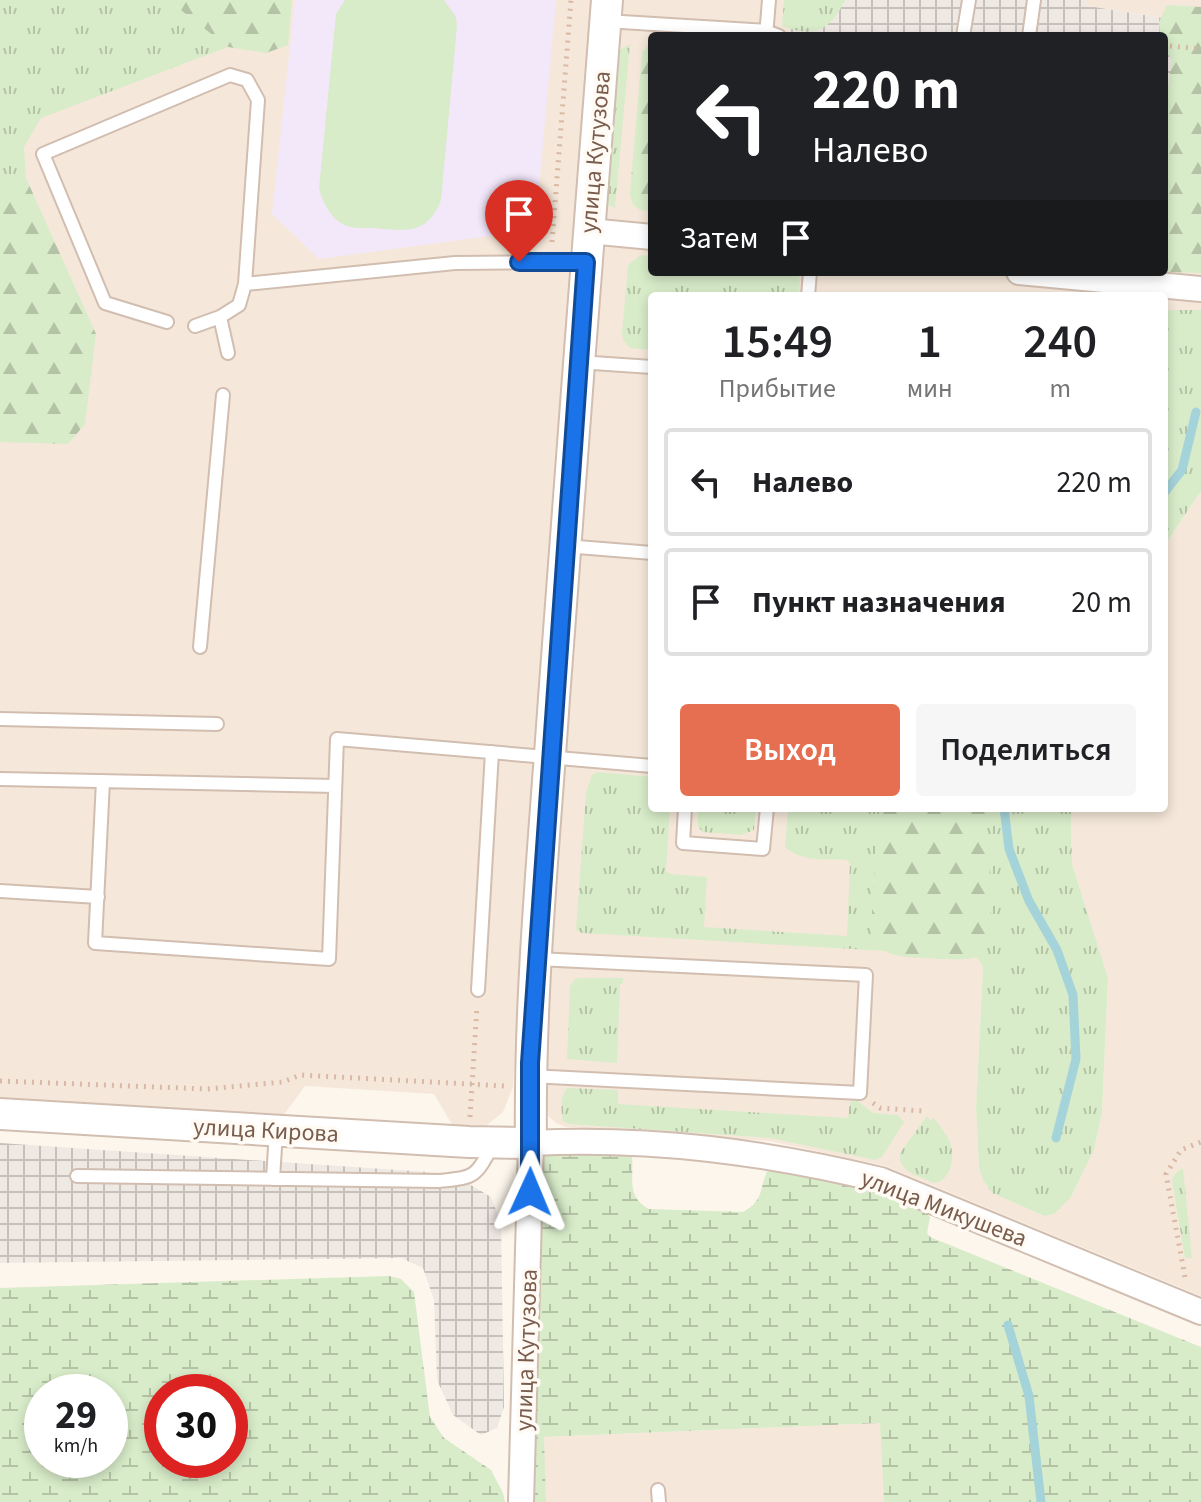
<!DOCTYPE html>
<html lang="ru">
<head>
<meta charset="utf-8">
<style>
	:root { --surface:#fff; --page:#f6f6f6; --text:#202124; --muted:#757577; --line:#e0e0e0; --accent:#e76f51 }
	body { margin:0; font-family:"Source Sans 3",sans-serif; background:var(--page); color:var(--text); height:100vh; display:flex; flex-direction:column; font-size:30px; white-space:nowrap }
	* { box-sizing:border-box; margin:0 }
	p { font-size:26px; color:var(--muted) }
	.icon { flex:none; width:44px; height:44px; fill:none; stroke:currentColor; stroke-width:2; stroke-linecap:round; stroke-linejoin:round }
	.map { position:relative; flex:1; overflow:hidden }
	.side { position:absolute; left:648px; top:292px; width:520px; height:520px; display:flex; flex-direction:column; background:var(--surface); border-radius:8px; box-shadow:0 4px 12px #0003 }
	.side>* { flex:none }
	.top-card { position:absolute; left:648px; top:32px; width:520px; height:244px; border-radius:8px; box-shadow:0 4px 12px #0003; background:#202124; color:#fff; overflow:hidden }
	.speed { position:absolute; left:24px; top:1374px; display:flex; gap:16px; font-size:40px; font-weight:700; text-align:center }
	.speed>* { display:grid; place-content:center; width:104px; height:104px; border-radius:50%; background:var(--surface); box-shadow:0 4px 12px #0003; line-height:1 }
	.speed small { font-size:20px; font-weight:400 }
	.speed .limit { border:12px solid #d22; background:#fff; color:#111 }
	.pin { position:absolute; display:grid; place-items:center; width:68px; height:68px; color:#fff; margin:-82px -34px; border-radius:50% 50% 50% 0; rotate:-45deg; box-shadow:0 0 8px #0007 }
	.pin .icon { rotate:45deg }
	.me { position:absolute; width:88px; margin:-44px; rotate:1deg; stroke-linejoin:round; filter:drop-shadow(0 0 6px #0008) }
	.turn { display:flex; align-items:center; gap:28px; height:168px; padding:0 32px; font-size:36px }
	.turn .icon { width:104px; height:104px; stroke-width:2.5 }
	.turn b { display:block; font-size:56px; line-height:68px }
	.then { display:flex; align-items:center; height:76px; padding:0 32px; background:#0003; gap:16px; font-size:30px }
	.eta { display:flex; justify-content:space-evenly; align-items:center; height:136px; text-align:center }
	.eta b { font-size:48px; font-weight:600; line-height:56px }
	.cta { display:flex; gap:16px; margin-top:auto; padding:16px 32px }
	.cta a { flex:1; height:92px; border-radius:8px; background:var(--accent); color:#fff; font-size:32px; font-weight:600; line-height:92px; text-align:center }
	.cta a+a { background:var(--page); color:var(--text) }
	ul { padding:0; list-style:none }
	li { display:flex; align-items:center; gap:24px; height:108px; margin:0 16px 12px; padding:0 16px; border:4px solid var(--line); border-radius:8px }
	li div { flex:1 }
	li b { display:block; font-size:30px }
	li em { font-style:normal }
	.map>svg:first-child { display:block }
</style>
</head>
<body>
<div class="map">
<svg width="1201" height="1502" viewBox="0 0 1201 1502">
	<defs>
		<pattern id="industrial-grid" width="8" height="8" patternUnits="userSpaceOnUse" patternTransform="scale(2)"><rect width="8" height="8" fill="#efe9e4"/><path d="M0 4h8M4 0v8" fill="none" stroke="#c7c0bb"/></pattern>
		<pattern id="grass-tufts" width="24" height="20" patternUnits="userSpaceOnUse" patternTransform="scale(2)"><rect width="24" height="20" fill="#d8ecc9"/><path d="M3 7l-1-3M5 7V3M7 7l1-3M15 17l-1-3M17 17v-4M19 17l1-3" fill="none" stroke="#b4c2a5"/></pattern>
		<pattern id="forest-firs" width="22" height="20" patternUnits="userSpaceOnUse" patternTransform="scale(2)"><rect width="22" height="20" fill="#d8ecc9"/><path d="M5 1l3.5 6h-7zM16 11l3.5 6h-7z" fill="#b4c2a5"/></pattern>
		<pattern id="wetland-marsh" width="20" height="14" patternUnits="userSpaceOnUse" patternTransform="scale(2)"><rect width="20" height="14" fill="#d8ecc9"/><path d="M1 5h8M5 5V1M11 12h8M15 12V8" fill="none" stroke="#b4c2a5"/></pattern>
	</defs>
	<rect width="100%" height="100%" fill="#fdf6ec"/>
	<path fill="#f5e8da" d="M0 0H596L566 340 513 1087 503 1112 487 1125 453 1126 434 1094 305 1086 283 1116 0 1100Z
		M620 0H791L788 36H652V272H1164V160L1181 21 1087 6 1088 0H1201V310H1169L1164 317V296H652V808H926L930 896 983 966 976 1107 979 1168 983 1180 992 1193 1044 1216 1071 1197 1094 1150 1102 1113 1108 979 1072 864 1071 808H1164V546L1201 491V1296L886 1166 769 1141 566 1127 556 1123 548 1116 544 1104 545 1064 591 341Z
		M881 1423 884 1502H546L543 1437Z"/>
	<path fill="url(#industrial-grid)" d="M791 0H1088V6L1181 21 1164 160V36H788Z
		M0 1143 442 1173 471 1185 491 1197 501 1223 504 1407 497 1428 481 1435 453 1415 437 1380 434 1300 423 1268 401 1258 0 1263Z"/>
	<path fill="#f3e8fa" d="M295 0H556L535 230 319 259 272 214Z"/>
	<path fill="url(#grass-tufts)" d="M0 0H168L228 47 41 118 24 147 26 178 0 173Z
		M784 0H845C830 31 815 38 782 26Z
		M630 44 615 208 607 204 605 198 617 55 620 50Z
		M641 255 652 256V272H798L800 281 799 296H652V350L630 348 623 340 622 333 628 265Z
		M1169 310H1201V491L1164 546V317Z
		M597 772 652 777V808H670L666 871 671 874 707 877 704 927 847 936 850 864 847 860C826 859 801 862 785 847L788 808H880L872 916 874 939 886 951 582 933 576 930 586 792 592 775Z
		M698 808H756L754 830 741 835 703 832 698 827Z
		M926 808H1071L1072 864 1108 978 1102 1113 1094 1150 1071 1197 1054 1214 1044 1216 992 1193 983 1180 979 1168 976 1107 983 966 930 896Z
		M580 978H623V983L620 984 617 1063 567 1059 570 986 575 979Z
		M567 1088 618 1090V1104L848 1118 850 1102 856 1100 873 1113 898 1115 904 1122 882 1157 875 1160 770 1138 569 1124 563 1121C561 1112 560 1095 567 1088Z
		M927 1116 930 1121 934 1118C939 1125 945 1132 949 1140 956 1155 952 1180 934 1183 919 1176 898 1173 900 1153Z
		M1183 1168 1192 1258H1185L1172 1181 1174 1175Z"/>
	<path fill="url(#forest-firs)" d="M168 0H292L288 45 266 53 228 47Z
		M1167 5 1201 7V273L1170 272 1164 269V111L1172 61 1164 47V36H1160L1159 22Z
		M650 43H652V211C637 211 631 207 630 192L642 53Z
		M0 173 26 178 96 334 85 424 68 444 0 442Z
		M880 808H986C988 856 995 907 986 955 966 962 947 959 925 958 908 957 883 958 874 939 868 925 878 830 880 808Z"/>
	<path fill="url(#wetland-marsh)" fill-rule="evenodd" d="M535 1150H623L632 1156C634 1179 626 1196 649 1209L743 1212C766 1200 758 1187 769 1168L857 1182 926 1211 930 1217 927 1233 930 1237 1201 1347V1502H884L880 1423 544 1437 546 1502H535L532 1437Z
		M389 1276 401 1279 414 1292 430 1417 444 1438 491 1470 503 1493 505 1502H0V1288ZM42 1392H110V1460H42ZM162 1392H230V1460H162Z"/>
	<path fill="#d8ecc9" d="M345 0H444L456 17 457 26 441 200C428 235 405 231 374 228 364 228 351 229 343 224 331 219 322 201 319 188L336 14Z"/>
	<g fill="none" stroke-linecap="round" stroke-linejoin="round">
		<path stroke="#a5d3da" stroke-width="9" d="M1164 493 1182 470 1196 412
			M1004 808 1009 849 1029 901 1057 950 1073 995 1076 1059 1056 1138
			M1008 1325 1029 1396 1041 1502"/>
		<g stroke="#d1beb0" stroke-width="16">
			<path id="service" d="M606 21 766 31 779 36
				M766 36 769 0
				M963 36 969 0
				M1029 36 1034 0
				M245 284 455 263 586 262
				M808 296 810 272
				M220 317 228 353
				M167 322 105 303 43 154 230 75 247 80 258 100 245 284 239 305 220 317 195 326
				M578 362 652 367
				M565 546 652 553
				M200 647 223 395
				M0 719 217 724
				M0 779 335 786
				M103 781 95 943 329 959 337 739 652 766
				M685 808 683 843 763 849 767 808
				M0 891 98 897
				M478 990 492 752
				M530 1076 860 1093 866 975 537 959
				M77 1176 439 1181C475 1177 475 1178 492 1146
				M273 1179 276 1131
				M658 1490 659 1502"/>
		</g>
		<g stroke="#d1beb0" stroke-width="28">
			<path id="minor" d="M589 231 652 237
				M1019 272 1201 289
				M521 1502 531 1143C651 1137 765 1152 881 1180L1201 1312"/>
		</g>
		<g stroke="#d1beb0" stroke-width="34">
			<path id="tertiary" d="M0 1114 469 1142 531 1143C529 995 544 846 554 698 571 465 589 233 607 0"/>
		</g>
		<path stroke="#d9b8a5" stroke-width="5" stroke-dasharray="2 6" stroke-linecap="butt" d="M1170 46 1201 49
			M552 242 571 0
			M0 1081 207 1089 283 1082 300 1075 505 1086
			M873 1103 880 1108 922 1111
			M470 1117 477 1007
			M1185 1277 1166 1174 1181 1150 1201 1142"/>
		<use href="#service" stroke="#fff" stroke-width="12"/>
		<use href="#minor" stroke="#fff" stroke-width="24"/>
		<use href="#tertiary" stroke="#fff" stroke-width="30"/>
	</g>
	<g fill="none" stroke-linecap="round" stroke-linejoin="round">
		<g stroke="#114b97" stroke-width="20">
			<path id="route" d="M519 262H586L530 1063V1192"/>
		</g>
		<use href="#route" stroke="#1a73e8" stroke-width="14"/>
	</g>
	<g text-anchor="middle" stroke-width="7" stroke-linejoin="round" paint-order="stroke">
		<g font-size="24" fill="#7a5c4d" stroke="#fffaf3">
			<text transform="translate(595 152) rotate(-85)" y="8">улица Кутузова</text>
			<text transform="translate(266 1130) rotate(3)" y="8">улица Кирова</text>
			<text transform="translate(944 1208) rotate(21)" y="8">улица Микушева</text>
			<text transform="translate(526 1350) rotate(-88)" y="8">улица Кутузова</text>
		</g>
	</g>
</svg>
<div class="speed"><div>29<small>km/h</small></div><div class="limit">30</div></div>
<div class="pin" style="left:519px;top:262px;background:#d93025"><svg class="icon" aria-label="arrive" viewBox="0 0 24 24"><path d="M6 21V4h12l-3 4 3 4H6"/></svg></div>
<svg class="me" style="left:530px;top:1192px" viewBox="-20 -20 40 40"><path d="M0-17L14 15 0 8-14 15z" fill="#1a73e8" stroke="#fff" stroke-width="4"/></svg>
<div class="top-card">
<div class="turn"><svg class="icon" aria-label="left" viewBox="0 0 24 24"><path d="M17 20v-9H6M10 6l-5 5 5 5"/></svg><div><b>220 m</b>Налево</div></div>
<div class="then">Затем<svg class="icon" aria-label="arrive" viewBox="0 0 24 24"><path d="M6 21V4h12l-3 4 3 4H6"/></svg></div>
</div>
<section class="side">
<div class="eta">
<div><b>15:49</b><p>Прибытие</p></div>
<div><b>1</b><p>мин</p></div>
<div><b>240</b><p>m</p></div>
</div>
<ul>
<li><svg class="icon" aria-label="left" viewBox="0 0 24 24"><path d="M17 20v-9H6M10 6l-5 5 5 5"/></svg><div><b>Налево</b></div><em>220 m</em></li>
<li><svg class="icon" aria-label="arrive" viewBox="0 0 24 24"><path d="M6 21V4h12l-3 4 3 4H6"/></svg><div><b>Пункт назначения</b></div><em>20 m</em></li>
</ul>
<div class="cta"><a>Выход</a><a>Поделиться</a></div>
</section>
</div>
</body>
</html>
